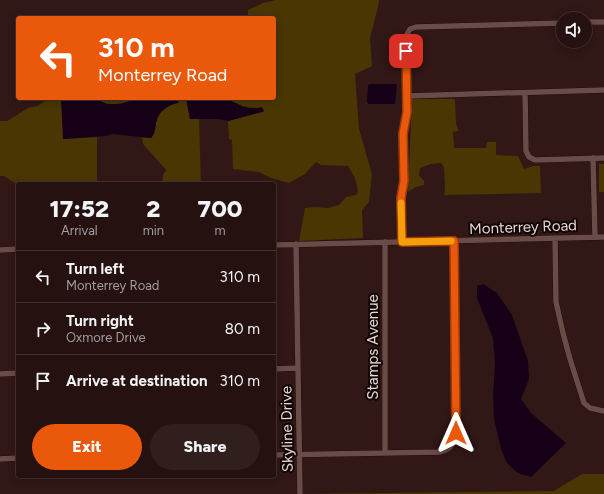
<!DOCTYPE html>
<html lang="en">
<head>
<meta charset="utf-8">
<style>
	:root { --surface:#251110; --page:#311f1e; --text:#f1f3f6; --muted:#a39d9f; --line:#423130; --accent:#ea580c }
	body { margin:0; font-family:Figtree,sans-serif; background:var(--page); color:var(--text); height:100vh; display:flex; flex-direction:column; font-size:15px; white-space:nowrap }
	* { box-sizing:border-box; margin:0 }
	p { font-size:13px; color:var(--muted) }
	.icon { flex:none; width:22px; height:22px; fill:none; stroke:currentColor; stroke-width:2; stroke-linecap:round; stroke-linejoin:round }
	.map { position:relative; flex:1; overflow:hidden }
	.drawer { position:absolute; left:16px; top:182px; width:260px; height:296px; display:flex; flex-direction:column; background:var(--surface); border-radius:4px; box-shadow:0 2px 10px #0003,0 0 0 1px var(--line) }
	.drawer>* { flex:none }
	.guide { position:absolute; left:16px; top:16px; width:260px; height:84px; border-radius:4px; box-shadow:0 2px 10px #0003,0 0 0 1px var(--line); background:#ea580c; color:#fff; overflow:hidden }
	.tools { position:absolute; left:556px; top:12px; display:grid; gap:8px }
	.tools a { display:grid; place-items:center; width:36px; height:36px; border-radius:50%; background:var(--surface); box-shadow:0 2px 10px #0003,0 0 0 1px var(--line); font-size:20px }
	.pin { position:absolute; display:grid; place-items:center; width:34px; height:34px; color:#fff; margin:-17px; border-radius:8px; box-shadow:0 2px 6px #0006 }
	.me { position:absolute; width:44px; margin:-22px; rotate:0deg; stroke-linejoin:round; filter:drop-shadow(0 0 3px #0008) }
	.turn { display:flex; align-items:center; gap:14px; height:84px; padding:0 16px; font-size:18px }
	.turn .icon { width:52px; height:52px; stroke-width:2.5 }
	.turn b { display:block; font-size:28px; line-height:34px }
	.eta { display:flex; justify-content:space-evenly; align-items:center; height:68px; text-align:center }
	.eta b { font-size:24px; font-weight:800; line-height:28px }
	.action { display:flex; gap:8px; margin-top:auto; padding:8px 16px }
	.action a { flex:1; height:46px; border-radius:24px; background:var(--accent); color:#fff; font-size:16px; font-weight:800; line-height:46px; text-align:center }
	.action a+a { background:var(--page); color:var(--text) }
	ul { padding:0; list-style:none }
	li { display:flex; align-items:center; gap:12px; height:52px; padding:0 16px; border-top:1px solid var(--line) }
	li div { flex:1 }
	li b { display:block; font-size:15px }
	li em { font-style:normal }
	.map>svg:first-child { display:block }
</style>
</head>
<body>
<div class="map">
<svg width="604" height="494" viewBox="0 0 604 494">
	<rect width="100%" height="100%" fill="#311715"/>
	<path fill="#4a3602" d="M276 0H379L378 7 370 38 372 66 355 74 359 129 372 174 369 202 362 210 363 238 299 241 305 208 315 207 328 208 339 205 346 197 356 195 358 192 355 178 348 166 321 165 316 162 305 174 289 183 271 178 259 172 233 169 232 140 229 139 228 121 262 112 258 108C246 109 234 103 223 98H274V18H248V10L263 3Z
		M50 98H61L64 139 97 137V184L18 185 4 176H0V121H7L28 108 37 106Z
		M94 98H149C145 99 141 98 137 99 121 103 109 109 94 98Z
		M179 98H186L190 119 199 118 201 184H162L163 175 166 170 143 144 142 137 151 138C155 128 156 116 164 109 170 104 176 105 179 98Z
		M412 99H455L456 124 459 131 453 132 454 148H486L487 142H496V155L518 156 524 169 533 166H540L541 193 444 195 445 189 444 167 441 163 431 164 420 168 419 175 424 181V185L416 187 408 192Z
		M599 164H604V192H599Z
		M582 474H604V494H303L554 491Z"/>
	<path fill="#160017" d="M370 84H395L397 85 395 104H369L367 102 368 85Z
		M61 98H94L107 104H120L138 99 180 98 178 103C167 105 158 112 156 123 155 129 155 134 151 138L112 134 106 136 63 139Z
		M186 98C198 98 211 96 222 98 236 101 246 112 262 107L264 111 262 112 228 121 219 119H190Z
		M483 284 497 293 512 315 528 361 529 379 521 399 531 413 566 443 531 477 518 473 507 463 501 449 494 419 493 395 495 364 493 338 477 298V286Z"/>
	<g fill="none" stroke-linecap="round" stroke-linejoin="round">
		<g stroke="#170303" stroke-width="6">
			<path id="minor" d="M585 22H604
				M525 93 526 151 529 157 535 160 604 158
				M407 96 604 90
				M593 158 595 237
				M555 238 556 302 563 333 570 359 584 403 590 408 604 411
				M385 242V453
				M402 242 401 198 404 181 403 134 407 112 406 36 410 29 416 27 563 23
				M296 244 300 494
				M274 245 604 237
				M0 250 18 249
				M274 369 298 368
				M0 374 18 373
				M274 455 440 452C450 450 455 444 455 433L454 241
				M0 459 18 458"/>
		</g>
		<use href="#minor" stroke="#694b48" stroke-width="5.5"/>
	</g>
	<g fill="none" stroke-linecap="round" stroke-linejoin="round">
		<g stroke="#983908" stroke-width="10">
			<path id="route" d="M406 51 407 112 403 134 404 181 401 198 402 242 454 241 456 433"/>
		</g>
		<use href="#route" stroke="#ea580c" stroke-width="7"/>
		<path stroke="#f59e0b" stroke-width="7" d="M401 203 402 242 451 241"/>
	</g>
	<g text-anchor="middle" stroke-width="4" stroke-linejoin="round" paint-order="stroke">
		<g font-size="15" fill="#ead7d5" stroke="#110606">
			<text transform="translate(523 227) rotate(-2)" y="5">Monterrey Road</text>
			<text transform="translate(373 347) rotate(-90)" y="5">Stamps Avenue</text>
			<text transform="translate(287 429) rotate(-91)" y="5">Skyline Drive</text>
		</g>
	</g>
</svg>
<div class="tools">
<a><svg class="icon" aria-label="sound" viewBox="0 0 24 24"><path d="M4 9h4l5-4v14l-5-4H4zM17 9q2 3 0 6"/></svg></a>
</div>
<div class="pin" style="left:406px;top:51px;background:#d93025"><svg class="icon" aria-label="arrive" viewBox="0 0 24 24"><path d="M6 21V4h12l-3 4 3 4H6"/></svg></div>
<svg class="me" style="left:456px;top:433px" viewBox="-20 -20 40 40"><path d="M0-17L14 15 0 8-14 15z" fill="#ea580c" stroke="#fff" stroke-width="4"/></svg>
<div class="guide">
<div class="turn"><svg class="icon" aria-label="left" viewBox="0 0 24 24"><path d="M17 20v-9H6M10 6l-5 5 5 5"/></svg><div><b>310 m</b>Monterrey Road</div></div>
</div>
<section class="drawer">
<div class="eta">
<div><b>17:52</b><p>Arrival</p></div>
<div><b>2</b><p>min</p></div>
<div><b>700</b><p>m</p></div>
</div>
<ul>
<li><svg class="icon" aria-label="left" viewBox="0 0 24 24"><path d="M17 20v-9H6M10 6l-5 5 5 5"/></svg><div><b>Turn left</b><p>Monterrey Road</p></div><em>310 m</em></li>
<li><svg class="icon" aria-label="right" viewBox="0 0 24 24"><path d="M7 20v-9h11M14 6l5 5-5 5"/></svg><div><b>Turn right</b><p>Oxmore Drive</p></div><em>80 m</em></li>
<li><svg class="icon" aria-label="arrive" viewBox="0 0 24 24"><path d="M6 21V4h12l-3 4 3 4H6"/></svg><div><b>Arrive at destination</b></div><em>310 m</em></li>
</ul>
<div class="action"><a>Exit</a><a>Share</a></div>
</section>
</div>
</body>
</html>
